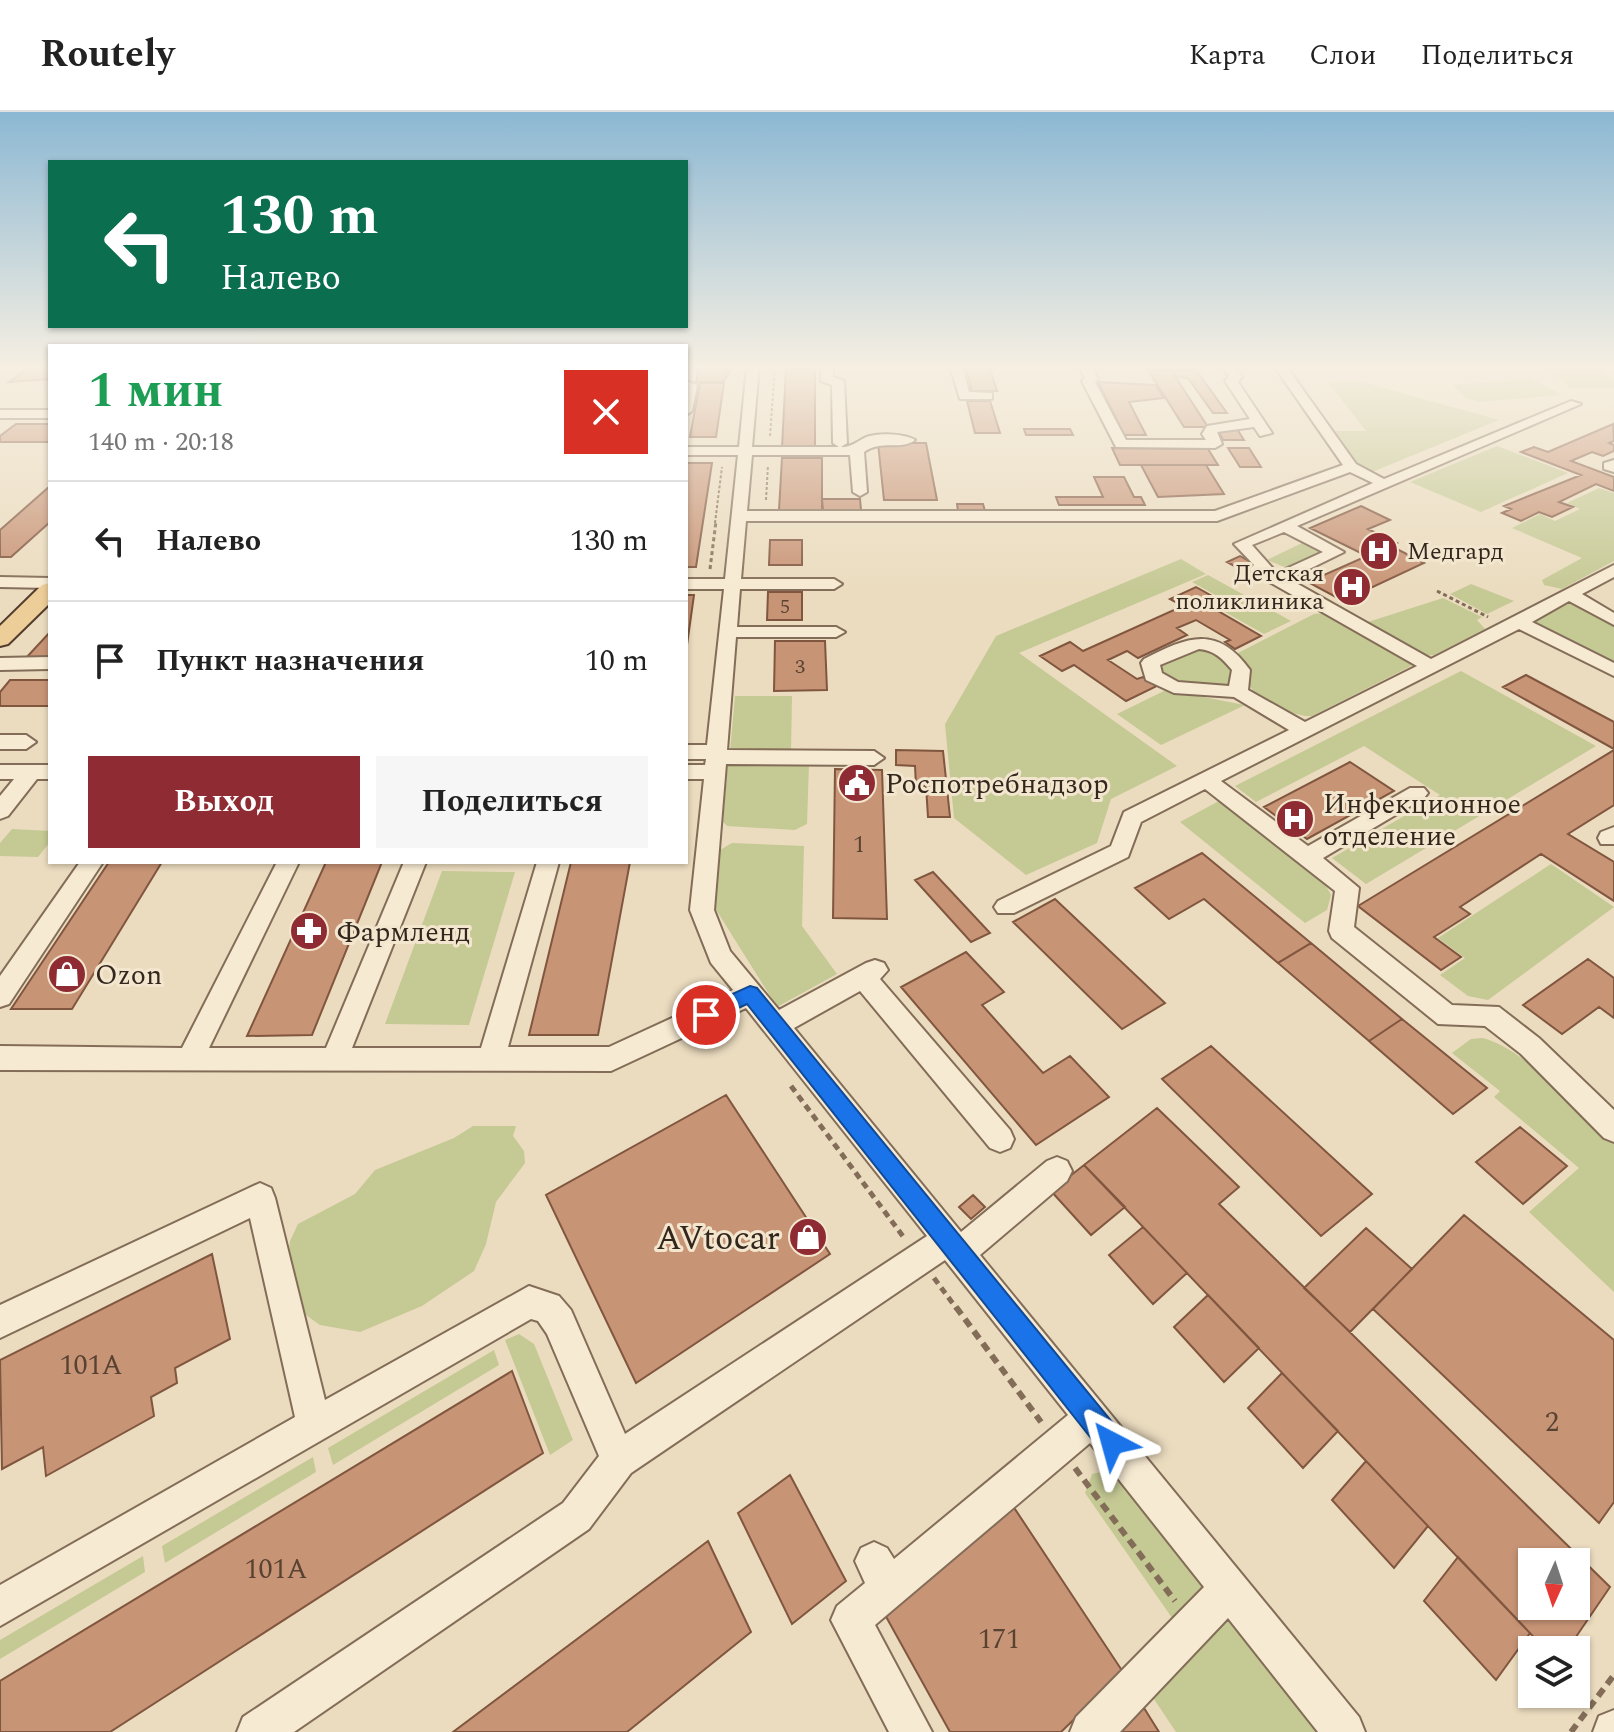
<!DOCTYPE html>
<html lang="ru">
<head>
<meta charset="utf-8">
<style>
	:root { --surface:#fff; --page:#f6f6f6; --text:#222; --muted:#767676; --line:#e0e0e0; --accent:#8f2b32 }
	body { margin:0; font-family:Spectral,serif; background:var(--page); color:var(--text); height:100vh; display:flex; flex-direction:column; font-size:30px; white-space:nowrap }
	* { box-sizing:border-box; margin:0 }
	p { font-size:26px; color:var(--muted) }
	.icon { flex:none; width:44px; height:44px; fill:none; stroke:currentColor; stroke-width:2; stroke-linecap:round; stroke-linejoin:round }
	.map { position:relative; flex:1; overflow:hidden }
	.sheet { position:absolute; left:48px; top:232px; width:640px; height:520px; display:flex; flex-direction:column; background:var(--surface); border-radius:0px; box-shadow:0 2px 6px #0004 }
	.sheet>* { flex:none }
	.top-card { position:absolute; left:48px; top:48px; width:640px; height:168px; border-radius:0px; box-shadow:0 2px 6px #0004; background:#0b6e4f; color:#fff; overflow:hidden }
	.needle { width:52px; rotate:183deg }
	.fabs { position:absolute; left:1518px; top:1436px; display:grid; gap:16px }
	.fabs a { display:grid; place-items:center; width:72px; height:72px; border-radius:0px; background:var(--surface); box-shadow:0 2px 6px #0004; font-size:40px }
	.pin { position:absolute; display:grid; place-items:center; width:68px; height:68px; color:#fff; margin:-34px; border:4px solid #fff; border-radius:50%; box-shadow:0 2px 8px #0007 }
	.me { position:absolute; width:88px; margin:-44px; rotate:321deg; stroke-linejoin:round; filter:drop-shadow(0 0 6px #0008) }
	.turn { display:flex; align-items:center; gap:28px; height:168px; padding:0 40px; font-size:36px }
	.turn .icon { width:104px; height:104px; stroke-width:2.5 }
	.turn b { display:block; font-size:56px; line-height:68px }
	.round { display:grid; place-items:center; flex:none; width:84px; height:84px; border-radius:0px; background:var(--page) }
	.head { display:flex; align-items:center; justify-content:space-between; height:136px; padding:0 40px }
	h1 { font-size:48px; font-weight:700; line-height:60px; color:#1e9e55 }
	.action { display:flex; gap:16px; margin-top:auto; padding:16px 40px }
	.action a { flex:1; height:92px; border-radius:0px; background:var(--accent); color:#fff; font-size:32px; font-weight:700; line-height:92px; text-align:center }
	.action a+a { background:var(--page); color:var(--text) }
	ul { padding:0; list-style:none }
	li { display:flex; align-items:center; gap:24px; height:120px; padding:0 40px; border-top:2px solid var(--line) }
	li div { flex:1 }
	li b { display:block; font-size:30px }
	li em { font-style:normal }
	header { display:flex; align-items:center; gap:48px; box-sizing:border-box; height:112px; padding:0 40px; background:var(--surface); border-bottom:2px solid var(--line) }
	header strong { font-size:38px }
	nav { display:flex; gap:44px; margin-inline-start:auto; font-size:28px }
	.map>svg:first-child { display:block }
</style>
</head>
<body>
<header>
<strong>Routely</strong>
<nav><a>Карта</a><a>Слои</a><a>Поделиться</a></nav>
</header>
<div class="map">
<svg width="1614" height="1620" viewBox="0 0 1614 1620">
	<rect width="100%" height="100%" fill="#ebdcbf"/>
	<path fill="#c5c994" d="M1544 256H1597L1614 268V276H1571Z
		M1531 267 1562 283 1479 290 1466 286 1452 273Z
		M1328 270H1362L1499 308 1372 360 1360 354 1335 319H1366Z
		M1497 334 1568 361 1481 400 1410 370Z
		M1599 376 1614 381V449L1562 477 1544 473 1542 468 1582 446 1512 416 1540 402 1555 409 1580 397 1567 391Z
		M1304 430 1323 440 1287 456 1267 448Z
		M1181 447 1206 462 1019 541 1177 654 1111 687 1097 731 1026 763 954 706 945 612 996 524Z
		M1208 463 1291 509 1264 522 1214 494 1224 488 1192 470Z
		M1471 472 1514 489 1487 502 1450 482Z
		M1443 486 1482 505 1477 508 1485 517 1434 543 1424 544 1365 511Z
		M1573 490 1614 512V552L1536 511V506Z
		M1325 501 1411 549V554L1312 604H1305L1280 598 1258 585 1249 573 1250 559 1238 541 1314 502Z
		M1194 535 1211 536 1233 557 1227 574 1176 571 1160 563 1159 552Z
		M1461 559 1596 634 1366 772 1332 746 1440 683 1364 634 1256 690 1235 674Z
		M1166 578 1245 593 1161 633 1117 602Z
		M735 584H792L791 638 730 639Z
		M728 651 809 652 807 712 795 718 727 714 723 710Z
		M1219 689 1325 772 1331 783 1327 798 1305 811 1180 710Z
		M12 717 50 719V730L38 745 0 744V731Z
		M732 731 804 734 802 814 837 862 777 895 715 796 720 738Z
		M1551 752 1614 795 1488 888 1468 884 1440 863 1465 846 1438 826Z
		M442 759 515 760 469 913 385 912Z
		M1482 926C1523 935 1584 1001 1614 1031V1180L1529 1100 1579 1056 1494 985 1500 979 1452 941 1471 927Z
		M473 1014H516L513 1024 524 1039 525 1051 496 1090 486 1132 474 1159 422 1194 360 1220 320 1213 296 1196 288 1148 290 1129 298 1112 355 1082 375 1058 454 1026Z
		M519 1222 534 1232 573 1328 550 1343 505 1228Z
		M494 1238 499 1253 333 1353 328 1336Z
		M313 1345 316 1360 165 1451 162 1434Z
		M1110 1358 1318 1620H1176L1152 1584 1193 1536 1085 1381 1092 1362Z
		M143 1444 145 1460 0 1547V1528Z"/>
	<path fill="#c89476" stroke="#81563f" stroke-width="2" fill-rule="evenodd" d="M31 254H50V267L9 270Z
		M725 254V258H731L723 270H696L699 255H689Z
		M965 254H989L997 279H972Z
		M786 257H815V336H782Z
		M1148 258H1171L1208 315H1184Z
		M1171 258H1196L1227 301H1213L1188 266 1176 265Z
		M1098 270 1155 273 1164 286 1129 290 1146 323H1124Z
		M700 271H724L716 325H690Z
		M967 289H990L1000 321H975Z
		M16 312H50V330H0V324Z
		M1613 312 1614 329 1609 331 1614 333V339L1603 344 1592 340 1571 349 1614 365V379L1596 372 1559 390 1573 395 1552 405 1539 400 1521 409 1502 401 1511 397 1504 394 1581 363 1521 340 1534 335 1548 340Z
		M1024 317H1070L1073 323H1026Z
		M1217 317H1237L1244 328H1223Z
		M878 331H926L937 388H884Z
		M1112 336 1208 337 1218 353H1120Z
		M1228 336H1249L1261 355H1240Z
		M782 346H822V398H779Z
		M686 351H712L696 455H686Z
		M1141 353H1206L1224 382 1158 385Z
		M1094 365H1124L1134 385H1141L1145 393H1059L1056 385H1103Z
		M50 374V410L11 445H0V418Z
		M822 387H860L861 398H823Z
		M957 392H983L985 399H958Z
		M1361 394 1390 408 1368 417 1397 431 1391 434 1424 451 1343 489 1308 470 1367 444 1310 416Z
		M770 428H802V453H769Z
		M1240 444 1254 452 1242 458 1227 450Z
		M1196 475 1219 488 1208 493 1261 524 1235 537 1225 530 1230 528 1196 508 1177 516 1187 523 1138 546 1127 539 1108 548 1137 567 1143 565 1157 574 1126 589 1074 553 1062 559 1040 544 1070 530 1083 539 1183 494 1170 487Z
		M768 480H802V508H767Z
		M686 483H694L686 540Z
		M50 520V547H25Z
		M775 529H825L827 578 774 579Z
		M1526 563 1614 610V637L1503 575Z
		M10 568H50V594H0V580Z
		M896 638 943 639 950 705H928L926 674H916L915 654 896 653Z
		M1614 638V693L1568 722 1614 750V789L1541 742 1460 795 1470 802 1434 825 1461 845 1441 858 1358 794Z
		M1350 650 1394 679 1307 727 1264 695Z
		M835 657 882 658 887 807 833 806Z
		M1202 741 1311 831 1278 851 1204 787 1169 807 1135 776Z
		M109 750H162L72 897H11Z
		M326 750H382L312 923 247 924Z
		M571 750H630L598 923H529Z
		M933 760 990 821 971 830 915 768Z
		M1055 787 1165 891 1122 917 1013 810Z
		M1311 831 1402 907 1369 929 1278 851Z
		M966 840 1004 880 982 893 1043 961 1070 944 1109 985 1036 1033 901 875Z
		M1588 847 1614 866V906L1599 895 1562 922 1523 893Z
		M1402 907 1487 976 1453 1002 1369 929Z
		M1211 934 1372 1082 1321 1124 1162 967Z
		M726 983 830 1142 636 1271 546 1083Z
		M1157 996 1239 1075 1219 1092 1610 1475 1567 1538H1546L1084 1053ZM1532 1450H1576V1494H1532Z
		M1520 1015 1567 1054 1523 1092 1476 1050Z
		M1084 1053 1125 1095 1091 1123 1051 1079Z
		M973 1083 985 1095 971 1107 959 1095Z
		M1464 1103 1614 1228V1390L1599 1411 1373 1197Z
		M1143 1115 1187 1161 1153 1192 1109 1143Z
		M1366 1116 1412 1157 1350 1220 1304 1176Z
		M212 1142 230 1227 175 1256 177 1271 151 1285 154 1304 46 1364 43 1335 2 1357 0 1248Z
		M1208 1183 1259 1236 1224 1270 1174 1215Z
		M512 1259 543 1341 110 1620H0V1569Z
		M1282 1261 1338 1319 1303 1356 1248 1296Z
		M1366 1349 1428 1414 1394 1456 1332 1388Z
		M790 1363 846 1469 792 1512 738 1401Z
		M1007 1385 1123 1560 1061 1620H950L879 1492Z
		M708 1429 751 1520 627 1620H453Z
		M1458 1445 1530 1521 1496 1568 1424 1489Z
		M1144 1596 1159 1620H1120Z"/>
	<g fill="none" stroke-linecap="round" stroke-linejoin="round">
		<g stroke="#836d58" stroke-width="4">
			<path id="minor" d="M747 254H759L752 335H839L833 331 832 273 821 269V254H833V265L844 269 847 331 841 335C855 335 858 327 870 324 882 321 906 322 915 328 900 339 882 327 864 340L867 380 860 384 853 380 850 343H752L747 399H1215L1343 353 1274 254H1286L1356 352 1384 367 1571 289 1581 292 1297 414 1344 440 1289 467 1431 547 1614 453V465L1582 482 1614 501V513L1569 489 1532 510 1614 551V564L1519 517 1221 669 1308 734 1410 676H1424L1428 681 1424 686 1323 746 1359 776 1354 815 1452 893 1499 895 1539 926 1614 998V1030L1604 1026 1521 942 1485 914 1438 912 1332 826 1329 819 1335 779 1205 677 1141 710 1128 745 1014 801H998L994 795 998 789 1111 734 1124 700 1289 618 1234 585 1174 581 1146 568 1141 551 1144 547C1187 525 1217 512 1250 558L1248 578 1305 610 1417 554 1252 460 1250 457 1254 453 1234 432 1373 371 1350 360 1217 409H746L741 467H834L842 472 834 477H740L737 515H836L845 520 836 525H736L727 638 874 639 884 646 874 653 726 652 714 798 730 839 779 898 866 851 875 848 884 851 888 858 880 867 1010 1018 1014 1027 1010 1036 1000 1040 990 1036 860 879 794 916 961 1120 1047 1049 1057 1045 1067 1049 1072 1059 1067 1069 980 1143 1359 1605 1365 1620H1318L1228 1506 1120 1620H1070L1076 1605 1204 1475 1090 1331 875 1513 932 1620H889L831 1508 837 1494 865 1471 855 1449 861 1436 874 1430 887 1436 894 1447 1068 1303 945 1148 631 1361 589 1417 294 1620H237L243 1605 563 1391 599 1344 547 1222 538 1209 531 1207 0 1514V1473L295 1305 250 1106 0 1226V1193L249 1076 260 1071 271 1076 275 1086 325 1288 529 1174 559 1184 571 1198 625 1322 927 1124 746 896 611 959 0 958V934L182 936 277 750H299L209 936H326L404 750H426L352 936H481L537 750H559L508 935H609L733 878 711 851 690 798 704 667H686V653H705L706 647H686V633H707L724 477H686V467H725L738 343H686V335H739ZM1284 420 1323 440 1277 461 1252 433ZM1199 537C1214 538 1223 547 1232 558L1229 574 1178 570 1162 561 1160 553Z
				M950 254H962L969 280 992 281V287H960Z
				M1079 254H1091L1098 267 1095 270 1126 328H1206L1202 322 1207 314 1250 307 1225 269 1229 264 1222 254H1234L1242 265 1238 270 1272 321 1260 324 1254 315 1217 320 1222 332 1215 336 1116 335 1082 269 1085 266Z
				M686 269 697 273 692 299 686 303Z
				M0 298H50V306H0Z
				M1614 348V360L1604 357V351Z
				M0 465 50 466V476L0 475Z
				M50 545V557L0 558V546Z
				M0 623H26L36 630 26 637H0Z
				M0 653H50V667H37L8 704 0 707V684L14 667H0Z
				M1614 715V732H1601L1598 726 1601 720Z
				M80 750H103L9 892 0 895V864Z
				M1614 1598V1620H1593L1599 1604Z"/>
		</g>
		<g stroke="#513c2d" stroke-width="4">
			<path id="major" d="M50 471V491L8 532 0 534V514L42 473Z"/>
		</g>
		<path stroke="#836d58" stroke-width="2" stroke-dasharray="3 2" stroke-linecap="butt" d="M770 324 775 254
			M766 388 768 353
			M715 411 722 355"/>
		<path stroke="#836d58" stroke-width="3" stroke-dasharray="4 3" stroke-linecap="butt" d="M710 457 716 409
			M1437 479 1488 505"/>
		<path stroke="#836d58" stroke-width="5" stroke-dasharray="7 5" stroke-linecap="butt" d="M791 974 905 1127
			M934 1166 957 1197"/>
		<path stroke="#836d58" stroke-width="6" stroke-dasharray="9 6" stroke-linecap="butt" d="M956 1195 1041 1310
			M1075 1356 1175 1489
			M1571 1620 1614 1563"/>
		<use href="#minor" fill="#f7ead2" fill-rule="evenodd"/>
		<use href="#major" fill="#eece98" fill-rule="evenodd"/>
	</g>
	<linearGradient id="sky" x2="0" y2="1"><stop stop-color="#8cb8d3"/><stop offset="0.53" stop-color="#f6efe2"/><stop offset="1" stop-color="#f6efe2" stop-opacity="0"/></linearGradient>
	<rect width="1614" height="481" fill="url(#sky)"/>
	<path fill="#1a73e8" stroke="#114b97" stroke-width="2" d="M750 874 757 876 1121 1321 1125 1331 1121 1340 1112 1344 1102 1340 747 892 706 911 699 909 696 903 699 897Z"/>
	<defs>
		<g id="hospital-disc" transform="scale(2)"><circle r="9.5" fill="#8f2b32" stroke="#f3e6ce"/><path d="M-5-5h3v3.5h4V-5h3V5h-3V1.5h-4V5h-3Z" fill="#fff"/></g>
		<g id="civic-disc" transform="scale(2)"><circle r="9.5" fill="#8f2b32" stroke="#f3e6ce"/><path d="M-.6-6.5H3V-4.5H.6V-3L4-1V1h2V6H-6V1h2V-1L-.6-3ZM-1.2 2.5V6h2.4V2.5Z" fill="#fff"/></g>
		<g id="pharmacy-disc" transform="scale(2)"><circle r="9.5" fill="#8f2b32" stroke="#f3e6ce"/><path d="M-2-6h4v4h4v4h-4v4h-4v-4h-4v-4h4Z" fill="#fff"/></g>
		<g id="shop-disc" transform="scale(2)"><circle r="9.5" fill="#8f2b32" stroke="#f3e6ce"/><path d="M-5-2.5h2.3a2.7 3.5 0 0 1 5.4 0H5L5.5 6h-11ZM-1.5-2.5h3a1.5 2.3 0 0 0-3 0Z" fill="#fff"/></g>
	</defs>
	<g fill-rule="evenodd">
		<use href="#hospital-disc" x="1379" y="439"/>
		<use href="#hospital-disc" x="1352" y="475"/>
		<use href="#civic-disc" x="857" y="671"/>
		<use href="#hospital-disc" x="1295" y="707"/>
		<use href="#pharmacy-disc" x="309" y="819"/>
		<use href="#shop-disc" x="67" y="862"/>
		<use href="#shop-disc" x="808" y="1125"/>
	</g>
	<g text-anchor="middle" stroke-width="6" stroke-linejoin="round" paint-order="stroke">
		<g font-size="20" fill="#584232">
			<text x="785" y="501">5</text>
			<text x="800" y="561">3</text>
		</g>
		<g font-size="24" fill="#33261c" stroke="#f3e6ce" text-anchor="start">
			<text x="1407" y="447">Медгард</text>
			<text x="1324" y="469" text-anchor="end">Детская<tspan x="1324" dy="28">поликлиника</tspan></text>
		</g>
		<g font-size="24" fill="#584232">
			<text x="859" y="740">1</text>
		</g>
		<g font-size="28" fill="#33261c" stroke="#f3e6ce" text-anchor="start">
			<text x="885" y="681">Роспотребнадзор</text>
			<text x="1323" y="701">Инфекционное<tspan x="1323" dy="32">отделение</tspan></text>
			<text x="337" y="829">Фармленд</text>
			<text x="95" y="872">Ozon</text>
		</g>
		<g font-size="28" fill="#584232">
			<text x="91" y="1262">101А</text>
			<text x="1552" y="1319">2</text>
			<text x="276" y="1466">101А</text>
			<text x="999" y="1536">171</text>
		</g>
		<g font-size="34" fill="#33261c" stroke="#f3e6ce" text-anchor="end">
			<text x="780" y="1137">AVtocar</text>
		</g>
	</g>
</svg>
<div class="fabs">
<a><svg class="needle" viewBox="-14 -14 28 28"><path d="M0-13l5 13h-10z" fill="#e53935"/><path d="M0 13l5-13h-10z" fill="#767676"/></svg></a>
<a><svg class="icon" aria-label="layers" viewBox="0 0 24 24"><path d="M12 4l9 5-9 5-9-5zM3 14l9 5 9-5"/></svg></a>
</div>
<div class="pin" style="left:706px;top:903px;background:#d93025"><svg class="icon" aria-label="arrive" viewBox="0 0 24 24"><path d="M6 21V4h12l-3 4 3 4H6"/></svg></div>
<svg class="me" style="left:1112px;top:1331px" viewBox="-20 -20 40 40"><path d="M0-17L14 15 0 8-14 15z" fill="#1a73e8" stroke="#fff" stroke-width="4"/></svg>
<div class="top-card">
<div class="turn"><svg class="icon" aria-label="left" viewBox="0 0 24 24"><path d="M17 20v-9H6M10 6l-5 5 5 5"/></svg><div><b>130 m</b>Налево</div></div>
</div>
<section class="sheet">
<div class="head"><div><h1>1 мин</h1><p>140 m · 20:18</p></div><a class="round" style="background:#d93025;color:#fff"><svg class="icon" aria-label="close" viewBox="0 0 24 24"><path d="M6 6l12 12M18 6L6 18"/></svg></a></div>
<ul>
<li><svg class="icon" aria-label="left" viewBox="0 0 24 24"><path d="M17 20v-9H6M10 6l-5 5 5 5"/></svg><div><b>Налево</b></div><em>130 m</em></li>
<li><svg class="icon" aria-label="arrive" viewBox="0 0 24 24"><path d="M6 21V4h12l-3 4 3 4H6"/></svg><div><b>Пункт назначения</b></div><em>10 m</em></li>
</ul>
<div class="action"><a>Выход</a><a>Поделиться</a></div>
</section>
</div>
</body>
</html>
